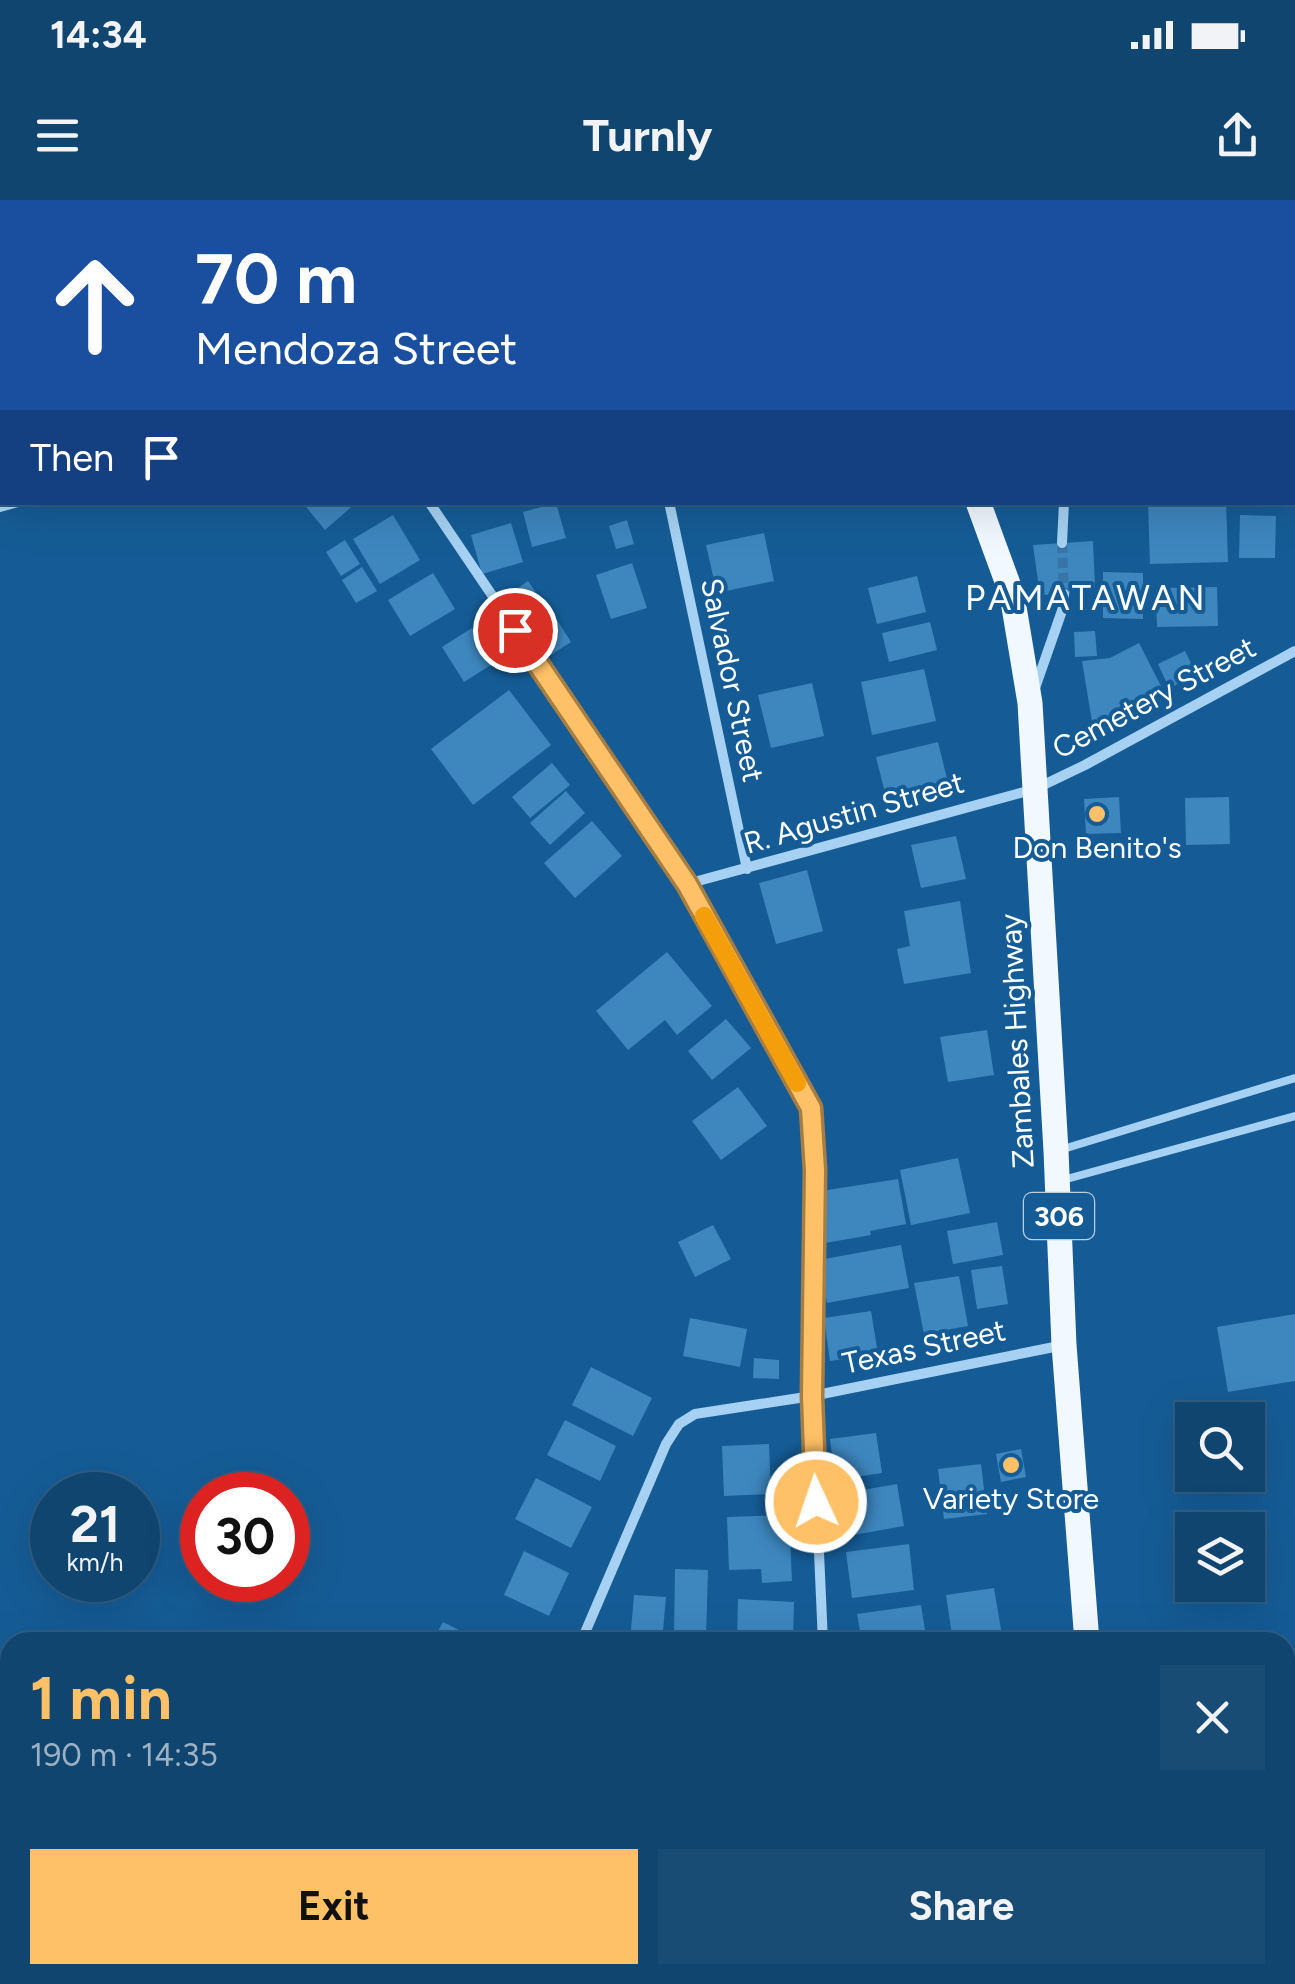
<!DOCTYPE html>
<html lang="en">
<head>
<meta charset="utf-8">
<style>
	:root { --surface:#104570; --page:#194c75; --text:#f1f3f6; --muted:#9cb1c3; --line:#305d83; --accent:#ffc167 }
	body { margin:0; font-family:Figtree,sans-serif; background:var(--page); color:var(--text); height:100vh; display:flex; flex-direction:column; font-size:38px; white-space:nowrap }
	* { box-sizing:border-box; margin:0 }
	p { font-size:32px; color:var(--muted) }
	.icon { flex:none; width:55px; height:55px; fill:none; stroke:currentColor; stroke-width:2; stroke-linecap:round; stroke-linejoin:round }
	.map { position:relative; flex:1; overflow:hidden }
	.drawer { position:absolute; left:0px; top:1432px; width:1295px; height:352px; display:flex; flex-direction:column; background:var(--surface); border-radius:30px 30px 0 0; box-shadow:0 10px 40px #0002,0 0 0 2px var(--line) }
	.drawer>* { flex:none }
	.hud { position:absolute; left:0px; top:0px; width:1295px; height:305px; box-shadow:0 10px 40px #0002,0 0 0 2px var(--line); background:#1a4fa0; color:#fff; overflow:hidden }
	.controls { position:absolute; left:1175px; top:1202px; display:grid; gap:20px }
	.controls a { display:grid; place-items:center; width:90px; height:90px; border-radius:0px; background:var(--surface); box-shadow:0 10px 40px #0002,0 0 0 2px var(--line); font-size:50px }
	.speed { position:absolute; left:30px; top:1272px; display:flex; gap:20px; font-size:50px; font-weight:700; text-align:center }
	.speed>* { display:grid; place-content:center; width:130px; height:130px; border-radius:50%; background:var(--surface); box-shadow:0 10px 40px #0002,0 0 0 2px var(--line); line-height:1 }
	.speed small { font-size:25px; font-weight:400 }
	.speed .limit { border:15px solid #d22; background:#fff; color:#111 }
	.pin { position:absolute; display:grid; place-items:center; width:85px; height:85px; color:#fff; margin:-42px; border:5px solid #fff; border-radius:50%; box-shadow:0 2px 10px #0007 }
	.me { position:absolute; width:110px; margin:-55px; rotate:357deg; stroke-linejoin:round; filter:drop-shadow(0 0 8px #0008) }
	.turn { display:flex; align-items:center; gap:35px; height:210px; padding:0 30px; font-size:45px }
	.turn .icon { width:130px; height:130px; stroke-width:2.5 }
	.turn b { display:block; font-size:70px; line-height:85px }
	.then { display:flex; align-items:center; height:95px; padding:0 30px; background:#0003; gap:20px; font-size:38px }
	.round { display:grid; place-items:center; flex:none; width:105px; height:105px; border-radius:0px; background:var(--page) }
	.head { display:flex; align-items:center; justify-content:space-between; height:170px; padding:0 30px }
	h1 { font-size:60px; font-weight:700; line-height:75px; color:var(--accent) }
	.button { display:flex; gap:20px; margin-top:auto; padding:20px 30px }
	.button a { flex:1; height:115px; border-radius:0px; background:var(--accent); color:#111; font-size:40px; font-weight:700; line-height:115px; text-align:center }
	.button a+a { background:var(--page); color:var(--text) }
	.status { display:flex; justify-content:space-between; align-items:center; height:70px; padding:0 50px; background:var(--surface); direction:ltr }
	.status svg { height:28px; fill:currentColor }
	header { display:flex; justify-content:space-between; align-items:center; height:130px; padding:0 30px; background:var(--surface); font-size:45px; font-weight:700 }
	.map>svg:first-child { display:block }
</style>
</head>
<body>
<div class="status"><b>14:34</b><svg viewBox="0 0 49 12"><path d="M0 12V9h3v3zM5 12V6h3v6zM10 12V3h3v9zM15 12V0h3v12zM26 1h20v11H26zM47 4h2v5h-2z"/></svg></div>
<header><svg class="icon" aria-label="menu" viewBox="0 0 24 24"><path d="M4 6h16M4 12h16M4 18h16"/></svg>Turnly<svg class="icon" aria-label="share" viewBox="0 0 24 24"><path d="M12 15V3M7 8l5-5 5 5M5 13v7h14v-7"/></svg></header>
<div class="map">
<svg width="1295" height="1784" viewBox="0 0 1295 1784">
	<rect width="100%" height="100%" fill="#155c96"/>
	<path fill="#3d86be" d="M302 302H357L325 330Z
		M1148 302H1226L1228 362 1150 364Z
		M556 303 566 338 532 347 523 312Z
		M393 315 420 360 380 384 353 339Z
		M1240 315 1276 316 1275 358H1239Z
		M627 320 634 344 616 349 609 326Z
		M511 323 523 362 482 374 471 335Z
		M764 333 774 381 717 393 706 345Z
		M345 340 360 364 341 376 326 352Z
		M1093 341 1095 388 1070 389V394L1040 395 1033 345Z
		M632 363 647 408 611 419 596 375Z
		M362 367 377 391 356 403 342 380Z
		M1103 372 1143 373V419L1103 418Z
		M433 373 455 409 410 436 388 400Z
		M917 376 926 412 877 424 868 388Z
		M528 381 548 410 520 430 500 401Z
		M1217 387 1218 426 1157 427 1156 403H1165V388Z
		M555 417 571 442 540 462 523 437Z
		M930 422 937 450 889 462 882 433Z
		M472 428 494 463 464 482 442 447Z
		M1095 431 1097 456 1075 457 1074 432Z
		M1139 443 1163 490 1122 508 1126 523 1094 534 1082 461 1110 458Z
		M1185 451 1197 475 1169 488 1158 464Z
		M924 469 936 521 872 535 861 482Z
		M812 483 824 536 771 548 758 495Z
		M509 490 551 545 473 605 431 549Z
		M938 542 951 595 889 609 876 557Z
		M552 563 570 585 530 618 512 597Z
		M566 591 585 613 550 645 530 623Z
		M1119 597 1121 633 1086 634 1084 599Z
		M1229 597 1230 644 1186 645 1185 598Z
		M592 621 622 656 575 698 544 663Z
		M956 636 966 679 921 688 911 645Z
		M807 670 823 731 776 744 759 683Z
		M960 701 971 773 904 784 897 749 910 746 904 711Z
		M667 752 712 806 677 835 665 820 628 850 596 811Z
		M726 819 751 848 712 880 688 851Z
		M987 830 994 875 948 882 940 837Z
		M738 887 767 926 721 960 692 921Z
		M958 958 970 1013 911 1025 900 970Z
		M898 979 906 1024 870 1031 871 1035 825 1043 815 992Z
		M997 1022 1003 1055 953 1064 947 1031Z
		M713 1025 731 1059 695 1077 678 1042Z
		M901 1045 909 1088 827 1103 819 1060Z
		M1002 1066 1008 1104 977 1109 971 1070Z
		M959 1076 968 1126 924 1134 914 1083Z
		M871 1111 878 1154 830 1161 824 1118Z
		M1295 1114V1181L1228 1192 1217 1127Z
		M690 1118 747 1129 740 1167 683 1156Z
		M754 1158 779 1160V1179L753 1178Z
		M591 1167 652 1198 633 1236 572 1205Z
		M565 1220 616 1246 600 1281 547 1255Z
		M876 1233 882 1273 835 1280 830 1239Z
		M769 1244 771 1294 724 1296 722 1246Z
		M1021 1249 1026 1277 1001 1282 996 1254Z
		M981 1264 987 1314 944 1319 938 1269Z
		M536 1278 592 1307 571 1348 515 1319Z
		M897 1284 904 1326 842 1337 834 1295Z
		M789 1315 792 1381 762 1383 761 1369 729 1370 727 1317Z
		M909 1344 914 1390 852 1398 846 1352Z
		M524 1351 569 1373 549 1416 504 1395Z
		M675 1369 708 1370 706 1436H674Z
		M994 1388 1003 1441 953 1442 946 1395Z
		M634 1395 666 1397 662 1442H630Z
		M738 1399 794 1402 793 1442H737Z
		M921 1405 927 1442H862L857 1414Z
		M443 1422 483 1442H432Z
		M1295 1519V1575L1285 1576V1521Z
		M1295 1683V1746L1291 1750 1285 1743V1692Z"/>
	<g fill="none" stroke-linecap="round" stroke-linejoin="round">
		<path stroke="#3874a6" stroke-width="10" stroke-dasharray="10 5" stroke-linecap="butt" d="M1062 343 1064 394"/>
		<path stroke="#a6d1f2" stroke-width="6" stroke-dasharray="5 8" stroke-linecap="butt" d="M1210 0V2"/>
		<path stroke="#a6d1f2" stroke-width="8" d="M1060 950 1295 878
			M1063 980 1295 916
			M1250 1775 1258 1784
			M1145 1784 1161 1775"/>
		<path stroke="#a6d1f2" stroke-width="10" d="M255 0 256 2
			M1068 0V2
			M1292 202H1295
			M429 302 687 684 811 907 815 970 812 1196 823 1442
			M669 302 747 669
			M0 307 18 302
			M1062 343 1064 302
			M1035 488 1064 405V394
			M687 684 1035 589 1085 565 1295 451
			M581 1442 666 1244 679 1224 695 1214 812 1196 1064 1145
			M1285 1653 1295 1648"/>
		<path stroke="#f1f8ff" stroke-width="25" d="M858 0 859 2
			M978 302 1012 395 1030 503 1056 951 1064 1145 1087 1442
			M1109 1775 1110 1784"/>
	</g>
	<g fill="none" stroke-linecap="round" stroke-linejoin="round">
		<g stroke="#a67d43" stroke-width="25">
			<path id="route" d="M515 430 687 684 811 908 815 970 812 1196 816 1302"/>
		</g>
		<use href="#route" stroke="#ffc167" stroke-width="18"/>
		<path stroke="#f59e0b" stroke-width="18" d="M704 716 797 883"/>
	</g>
	<g fill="#ffc167" stroke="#155c96" stroke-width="4">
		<circle cx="1097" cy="614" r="10"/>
		<circle cx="1011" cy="1265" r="10"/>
	</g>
	<g text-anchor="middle" stroke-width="8" stroke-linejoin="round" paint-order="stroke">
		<rect fill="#155c96" stroke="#b9cee0" stroke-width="2.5" x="1024" y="993" width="70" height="46" rx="8"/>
		<g font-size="28" font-weight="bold" fill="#fff">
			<text x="1059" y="1026">306</text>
		</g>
		<g font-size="30" fill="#fff" stroke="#155c96">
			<text transform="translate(732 480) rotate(78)" y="10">Salvador Street</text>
			<text transform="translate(1154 498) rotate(-28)" y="10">Cemetery Street</text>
			<text transform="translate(854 613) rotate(-16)" y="10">R. Agustin Street</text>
			<text transform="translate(1017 841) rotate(-93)" y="10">Zambales Highway</text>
			<text transform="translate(924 1147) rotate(-12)" y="10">Texas Street</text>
		</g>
		<g font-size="30" fill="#fff" stroke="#155c96">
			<text x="1097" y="658">Don Benito's</text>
			<text x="1011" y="1309">Variety Store</text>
		</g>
		<g font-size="35" letter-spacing="2.5" fill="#fff" stroke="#155c96">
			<text x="1086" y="410">PAMATAWAN</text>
		</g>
	</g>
</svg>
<div class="controls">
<a><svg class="icon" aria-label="search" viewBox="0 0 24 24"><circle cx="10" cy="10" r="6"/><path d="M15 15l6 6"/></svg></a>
<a><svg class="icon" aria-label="layers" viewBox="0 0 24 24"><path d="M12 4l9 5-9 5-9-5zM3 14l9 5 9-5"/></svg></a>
</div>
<div class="speed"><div>21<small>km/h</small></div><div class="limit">30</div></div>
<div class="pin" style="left:515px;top:430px;background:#d93025"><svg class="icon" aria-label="arrive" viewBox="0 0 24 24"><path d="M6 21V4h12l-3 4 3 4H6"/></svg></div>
<svg class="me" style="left:816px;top:1302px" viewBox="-20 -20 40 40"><circle r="17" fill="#ffc167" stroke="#fff" stroke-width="3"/><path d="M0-11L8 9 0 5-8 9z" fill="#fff"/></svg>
<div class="hud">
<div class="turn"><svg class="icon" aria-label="ahead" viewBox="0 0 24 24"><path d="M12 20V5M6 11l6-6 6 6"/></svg><div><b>70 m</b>Mendoza Street</div></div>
<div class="then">Then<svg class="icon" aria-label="arrive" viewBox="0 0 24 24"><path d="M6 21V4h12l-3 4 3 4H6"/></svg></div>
</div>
<section class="drawer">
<div class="head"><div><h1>1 min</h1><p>190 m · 14:35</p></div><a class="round"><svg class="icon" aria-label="close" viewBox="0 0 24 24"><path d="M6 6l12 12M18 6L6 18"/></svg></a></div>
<div class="button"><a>Exit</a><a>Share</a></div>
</section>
</div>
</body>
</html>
